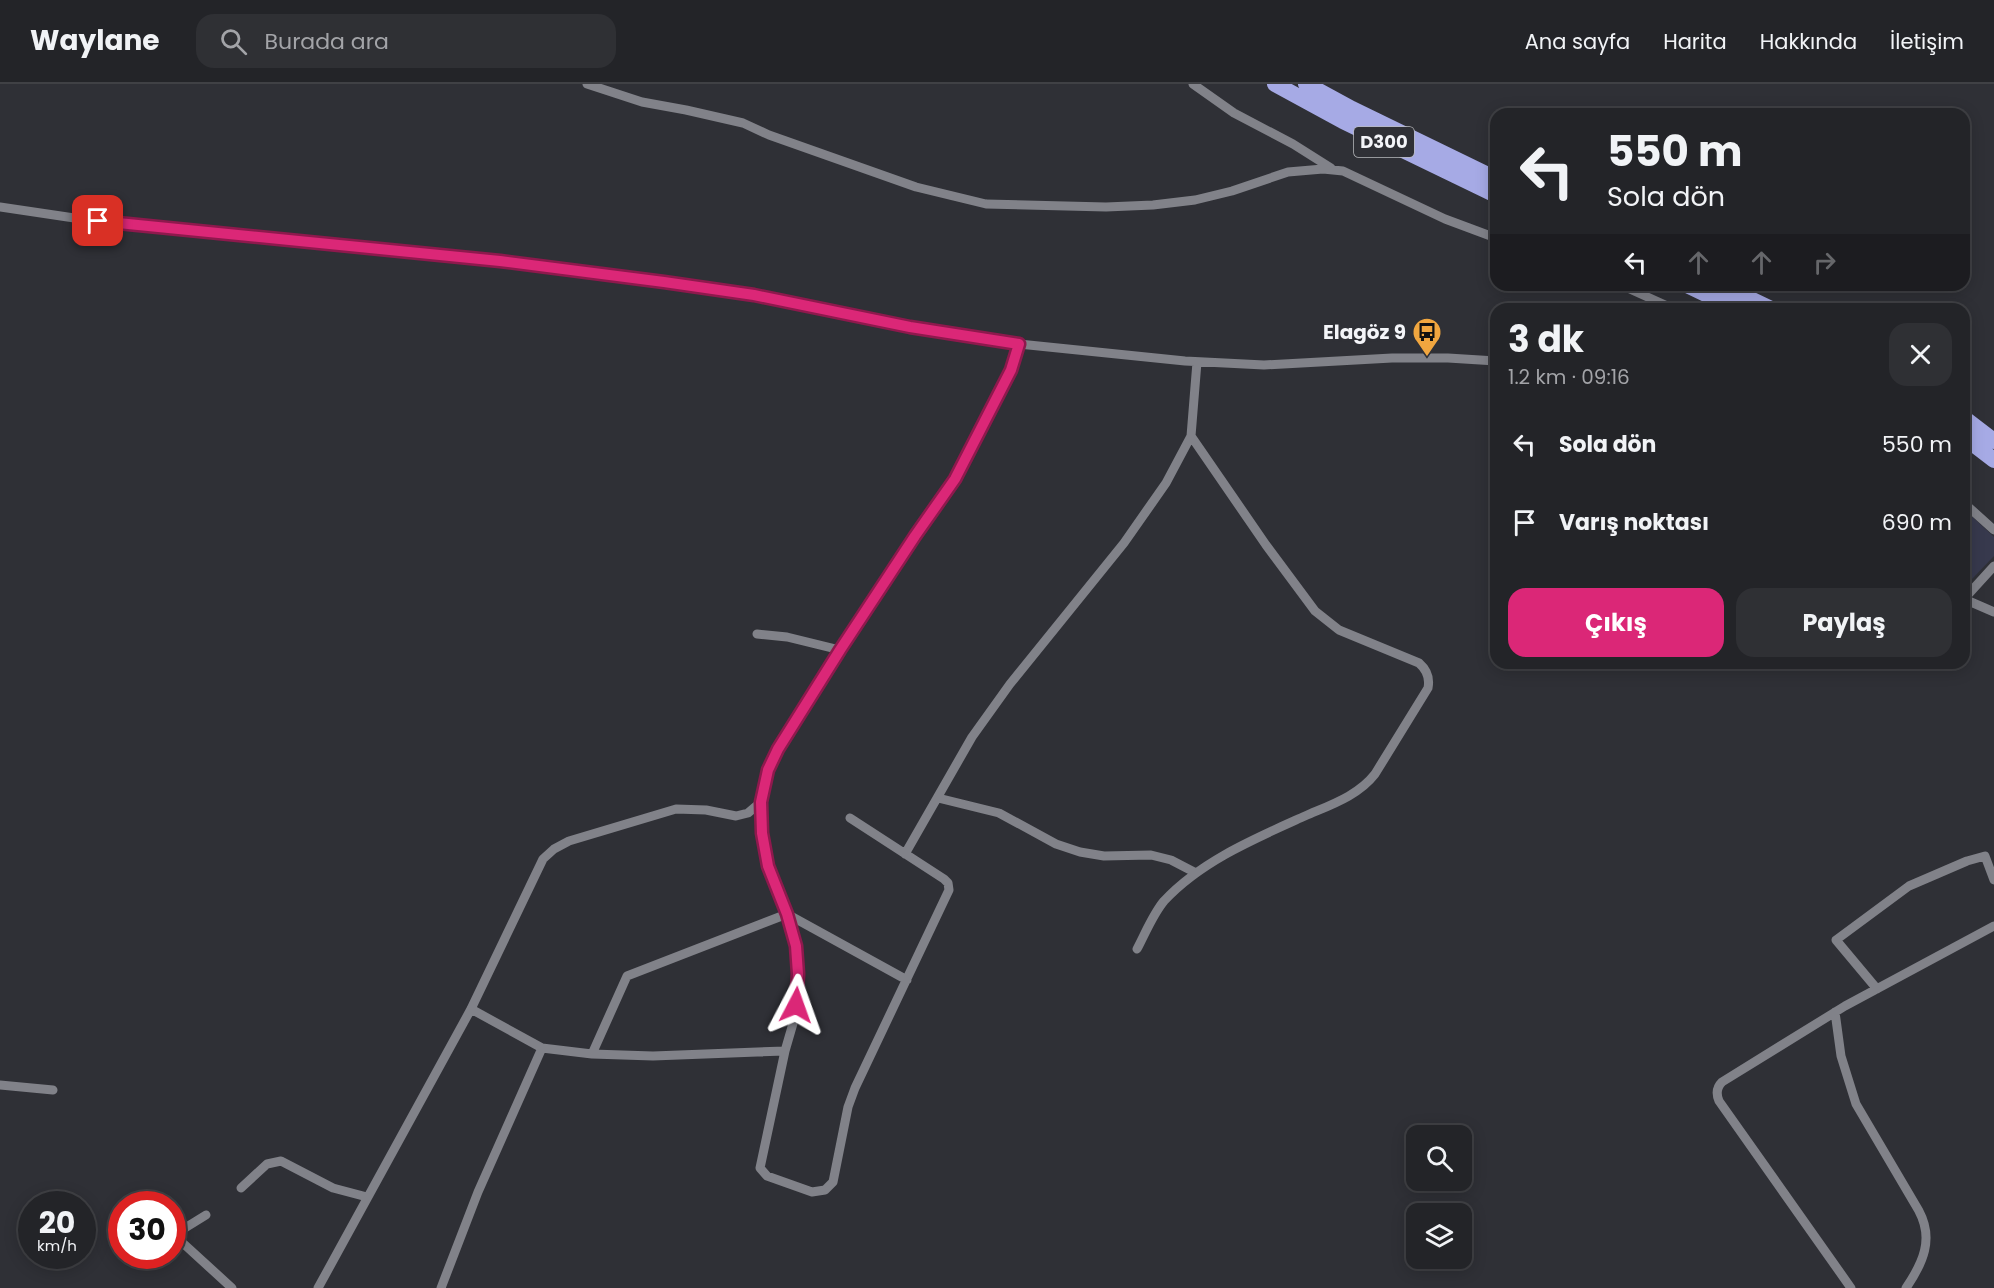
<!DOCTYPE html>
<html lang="tr">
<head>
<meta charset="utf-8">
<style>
	:root { --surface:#232428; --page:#2f3034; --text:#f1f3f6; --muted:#a3a4a8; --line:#404145; --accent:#db2777 }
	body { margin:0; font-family:Poppins,sans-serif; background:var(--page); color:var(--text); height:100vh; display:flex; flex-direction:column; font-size:22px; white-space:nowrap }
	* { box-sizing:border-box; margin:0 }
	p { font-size:20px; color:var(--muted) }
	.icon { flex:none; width:33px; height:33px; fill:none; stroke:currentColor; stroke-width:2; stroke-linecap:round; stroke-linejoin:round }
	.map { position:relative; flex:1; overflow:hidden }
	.panel { position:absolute; left:1490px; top:219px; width:480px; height:366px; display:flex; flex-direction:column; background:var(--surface); border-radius:18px; box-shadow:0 3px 15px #0003,0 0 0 2px var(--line) }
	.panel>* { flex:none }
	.hud { position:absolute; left:1490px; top:24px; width:480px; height:183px; border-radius:18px; box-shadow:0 3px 15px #0003,0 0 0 2px var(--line); background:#232428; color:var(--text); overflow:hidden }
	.tools { position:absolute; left:1406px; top:1041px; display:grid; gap:12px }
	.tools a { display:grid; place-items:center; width:66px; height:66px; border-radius:12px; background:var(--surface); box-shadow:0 3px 15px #0003,0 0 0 2px var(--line); font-size:30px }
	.speed { position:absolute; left:18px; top:1107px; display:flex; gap:12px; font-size:30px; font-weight:700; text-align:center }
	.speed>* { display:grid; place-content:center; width:78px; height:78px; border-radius:50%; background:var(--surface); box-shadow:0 3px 15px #0003,0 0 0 2px var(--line); line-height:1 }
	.speed small { font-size:15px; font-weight:400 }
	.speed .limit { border:9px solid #d22; background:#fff; color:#111 }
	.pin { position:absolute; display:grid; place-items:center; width:51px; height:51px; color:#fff; margin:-26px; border-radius:12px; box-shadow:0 3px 9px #0006 }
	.me { position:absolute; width:66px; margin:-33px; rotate:4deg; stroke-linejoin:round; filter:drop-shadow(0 0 4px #0008) }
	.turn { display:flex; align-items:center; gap:21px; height:126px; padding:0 18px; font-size:27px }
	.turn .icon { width:78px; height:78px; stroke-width:2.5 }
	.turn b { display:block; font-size:42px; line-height:51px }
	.lanes { display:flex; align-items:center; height:57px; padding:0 18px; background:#0003; justify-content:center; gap:30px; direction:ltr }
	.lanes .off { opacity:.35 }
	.round { display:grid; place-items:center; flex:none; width:63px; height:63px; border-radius:18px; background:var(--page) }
	.head { display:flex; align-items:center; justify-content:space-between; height:102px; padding:0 18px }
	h1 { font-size:36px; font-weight:700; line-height:45px }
	.cta { display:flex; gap:12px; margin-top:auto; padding:12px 18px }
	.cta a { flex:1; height:69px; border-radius:18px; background:var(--accent); color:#fff; font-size:24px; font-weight:700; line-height:69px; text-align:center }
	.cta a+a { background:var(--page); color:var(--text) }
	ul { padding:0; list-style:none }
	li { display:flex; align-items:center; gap:18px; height:78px; padding:0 18px }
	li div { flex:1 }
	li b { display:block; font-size:22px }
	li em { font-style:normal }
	header { display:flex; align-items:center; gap:36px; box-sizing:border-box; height:84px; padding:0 30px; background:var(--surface); border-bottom:2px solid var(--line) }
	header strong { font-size:28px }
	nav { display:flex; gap:33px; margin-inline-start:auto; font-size:21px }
	.search { width:420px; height:54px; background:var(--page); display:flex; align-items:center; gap:15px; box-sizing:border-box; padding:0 21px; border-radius:18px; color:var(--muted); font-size:22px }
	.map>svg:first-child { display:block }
</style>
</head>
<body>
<header>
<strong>Waylane</strong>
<div class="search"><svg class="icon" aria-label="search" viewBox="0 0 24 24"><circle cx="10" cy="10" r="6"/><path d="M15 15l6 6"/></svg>Burada ara</div>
<nav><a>Ana sayfa</a><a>Harita</a><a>Hakkında</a><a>İletişim</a></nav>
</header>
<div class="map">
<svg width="1994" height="1204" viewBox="0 0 1994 1204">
	<rect width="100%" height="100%" fill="#2f3036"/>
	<path fill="#37394d" d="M1964 425 1994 453V472L1972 495 1964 498Z"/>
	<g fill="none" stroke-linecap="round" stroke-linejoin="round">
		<path stroke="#818289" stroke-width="9" d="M587 0 642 18 686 26 743 39 769 51 916 103 986 120 1106 123 1153 121 1195 116 1232 107 1288 88 1323 85 1343 87 1445 135 1496 154
			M1193 0 1234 29 1293 60 1331 84
			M0 123 81 135 523 180 664 198 754 211 910 243 1019 260 1185 277 1264 281 1392 274H1448L1496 277
			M1621 201 1674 225
			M1964 419 1994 446
			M1964 515 1994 482
			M1964 515 1994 528
			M757 550 787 553 840 566
			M938 714 999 729 1056 760 1080 768 1104 772 1151 771 1171 776 1196 789
			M850 734 944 795 948 799 949 806 855 1004 848 1023 833 1098 825 1106 812 1108 767 1092 760 1084 785 967 794 936 798 890 794 849 773 797 763 757 761 729 765 696 778 665 840 566 915 452 955 395 1011 286 1019 260
			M905 770 972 653 1010 600 1124 459 1166 399 1191 352 1197 278
			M1137 865C1145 850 1153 830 1164 817 1201 777 1256 754 1305 732 1330 721 1358 712 1375 690L1428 604C1430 594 1427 586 1419 579L1339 546 1315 527 1266 461 1191 352
			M1877 905 1836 856 1909 802 1967 777 1985 772 1994 796
			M471 925 542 964
			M1835 928 1841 972 1856 1020 1919 1127C1934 1155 1923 1179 1906 1204
			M592 970 627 892 787 830 907 896
			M0 1001 53 1006
			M241 1104 267 1080 281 1077 333 1104 367 1113
			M174 1151 232 1204
			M172 1152 206 1131
			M318 1204 471 925 543 775 554 765 569 757 676 725 706 726 736 732 748 729 761 718
			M441 1204 478 1108 542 964 592 970 653 972 785 967
			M1851 1204 1719 1017C1716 1010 1716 1004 1722 998L1845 922 1994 842"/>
		<path stroke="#a6aae5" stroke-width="16" d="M1275 0 1343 37 1496 111
			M1306 0 1352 25 1496 95
			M1687 201 1737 225
			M1721 201 1771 225
			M1964 334 1994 357
			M1964 353 1994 376"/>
	</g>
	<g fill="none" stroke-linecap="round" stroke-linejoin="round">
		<g stroke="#8e194d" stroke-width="15">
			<path id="route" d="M98 137 500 177 664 198 754 211 910 243 1019 260 1011 286 955 395 915 452 840 566 778 665 768 686 761 718 762 749 768 782 787 830 796 862 798 890 796 921"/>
		</g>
		<use href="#route" stroke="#db2777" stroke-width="10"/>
	</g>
	<defs>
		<g id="bus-pin" transform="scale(1.5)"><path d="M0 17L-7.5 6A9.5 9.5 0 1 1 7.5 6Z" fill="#f1a63f" stroke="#2f3036"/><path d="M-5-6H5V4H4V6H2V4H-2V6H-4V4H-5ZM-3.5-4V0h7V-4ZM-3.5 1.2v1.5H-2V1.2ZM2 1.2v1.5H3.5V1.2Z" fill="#111"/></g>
	</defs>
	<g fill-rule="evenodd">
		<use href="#bus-pin" x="1427" y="248"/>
	</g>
	<g text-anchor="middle" stroke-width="6" stroke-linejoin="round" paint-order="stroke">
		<rect fill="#2f3036" stroke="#b9babe" stroke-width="1.5" x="1354" y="43" width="60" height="30" rx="4.5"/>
		<g font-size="18" font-weight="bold" fill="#f4f5f9">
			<text x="1384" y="64">D300</text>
		</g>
		<g font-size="20" font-weight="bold" fill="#f4f5f9" stroke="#2f3036" text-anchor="end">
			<text x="1406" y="255">Elagöz 9</text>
		</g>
	</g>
</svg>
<div class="tools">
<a><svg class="icon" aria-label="search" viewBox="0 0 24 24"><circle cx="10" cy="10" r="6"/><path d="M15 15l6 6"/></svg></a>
<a><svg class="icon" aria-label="layers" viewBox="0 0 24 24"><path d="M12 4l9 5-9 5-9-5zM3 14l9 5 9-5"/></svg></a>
</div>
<div class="speed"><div>20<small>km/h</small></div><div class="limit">30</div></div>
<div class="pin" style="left:98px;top:137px;background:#d93025"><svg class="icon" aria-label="arrive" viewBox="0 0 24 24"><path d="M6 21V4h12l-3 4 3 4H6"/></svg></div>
<svg class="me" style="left:796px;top:921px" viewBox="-20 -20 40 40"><path d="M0-17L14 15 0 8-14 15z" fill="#db2777" stroke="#fff" stroke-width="4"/></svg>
<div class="hud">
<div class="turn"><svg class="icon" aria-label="left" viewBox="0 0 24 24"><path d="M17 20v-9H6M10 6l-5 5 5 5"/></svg><div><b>550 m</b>Sola dön</div></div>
<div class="lanes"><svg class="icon" aria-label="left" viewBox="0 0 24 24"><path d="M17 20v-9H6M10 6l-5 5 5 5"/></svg><svg class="icon off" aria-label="ahead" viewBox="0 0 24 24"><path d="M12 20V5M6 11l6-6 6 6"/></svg><svg class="icon off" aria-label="ahead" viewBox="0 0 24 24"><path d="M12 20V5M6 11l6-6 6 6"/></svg><svg class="icon off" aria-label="right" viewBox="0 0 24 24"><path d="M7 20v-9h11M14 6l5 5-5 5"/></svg></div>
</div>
<section class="panel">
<div class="head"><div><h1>3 dk</h1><p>1.2 km · 09:16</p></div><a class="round"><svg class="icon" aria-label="close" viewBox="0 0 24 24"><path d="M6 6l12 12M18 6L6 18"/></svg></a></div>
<ul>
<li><svg class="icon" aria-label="left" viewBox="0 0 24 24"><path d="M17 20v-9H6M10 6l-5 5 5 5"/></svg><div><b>Sola dön</b></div><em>550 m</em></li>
<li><svg class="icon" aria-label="arrive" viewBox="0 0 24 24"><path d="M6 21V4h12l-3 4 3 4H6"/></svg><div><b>Varış noktası</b></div><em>690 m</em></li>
</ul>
<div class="cta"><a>Çıkış</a><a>Paylaş</a></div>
</section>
</div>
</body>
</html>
